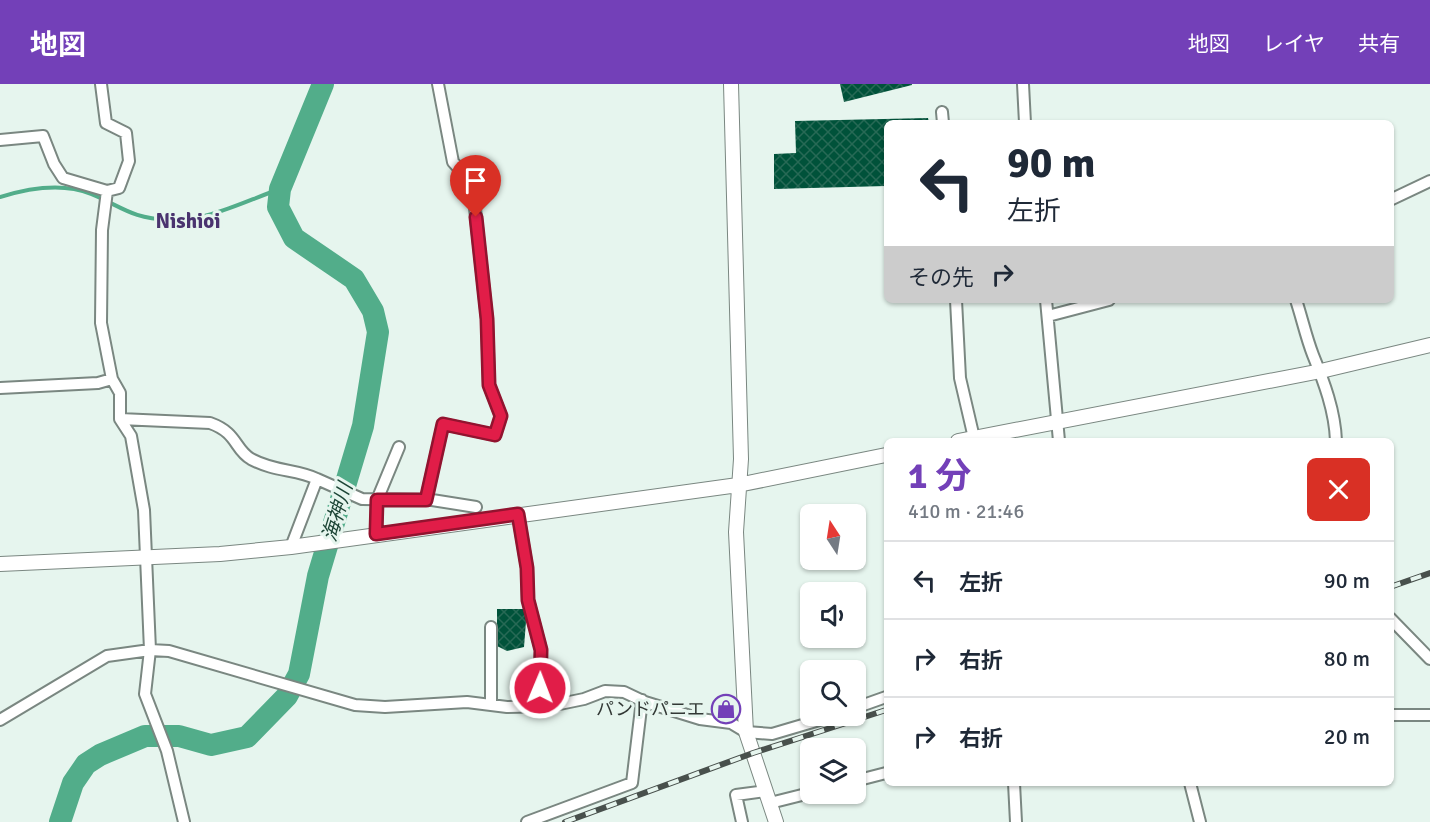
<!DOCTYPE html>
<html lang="ja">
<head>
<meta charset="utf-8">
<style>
	:root { --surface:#fff; --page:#f6f6f7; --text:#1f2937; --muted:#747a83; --line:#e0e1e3; --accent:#7340b8 }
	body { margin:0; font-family:Signika,"Noto Sans JP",sans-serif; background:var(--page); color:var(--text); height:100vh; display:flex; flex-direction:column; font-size:22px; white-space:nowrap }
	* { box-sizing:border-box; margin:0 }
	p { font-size:20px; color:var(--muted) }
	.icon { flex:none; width:33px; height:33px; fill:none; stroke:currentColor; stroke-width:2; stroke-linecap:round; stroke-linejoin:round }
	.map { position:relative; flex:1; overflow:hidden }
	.panel { position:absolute; left:884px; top:354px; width:510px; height:348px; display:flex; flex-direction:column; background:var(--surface); border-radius:9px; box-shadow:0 2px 4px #0004 }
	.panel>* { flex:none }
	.banner { position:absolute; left:884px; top:36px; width:510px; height:183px; border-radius:9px; box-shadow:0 2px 4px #0004; background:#fff; color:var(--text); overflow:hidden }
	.needle { width:39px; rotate:348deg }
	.controls { position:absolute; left:800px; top:420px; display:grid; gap:12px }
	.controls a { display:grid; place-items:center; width:66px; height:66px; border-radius:9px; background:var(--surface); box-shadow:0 2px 4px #0004; font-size:30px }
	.pin { position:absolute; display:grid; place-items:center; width:51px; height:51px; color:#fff; margin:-62px -26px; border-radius:50% 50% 50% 0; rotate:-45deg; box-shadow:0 0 6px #0007 }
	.pin .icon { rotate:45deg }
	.me { position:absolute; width:66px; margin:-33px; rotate:1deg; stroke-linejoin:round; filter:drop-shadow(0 0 4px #0008) }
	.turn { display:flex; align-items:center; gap:21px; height:126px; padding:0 24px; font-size:27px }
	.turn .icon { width:78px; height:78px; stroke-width:2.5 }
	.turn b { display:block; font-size:42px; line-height:51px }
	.then { display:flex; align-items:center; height:57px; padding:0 24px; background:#0003; gap:12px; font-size:22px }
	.round { display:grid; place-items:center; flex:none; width:63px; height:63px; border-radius:9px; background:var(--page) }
	.head { display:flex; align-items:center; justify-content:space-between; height:102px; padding:0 24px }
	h1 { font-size:36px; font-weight:700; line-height:45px; color:var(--accent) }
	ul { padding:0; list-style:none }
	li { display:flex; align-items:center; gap:18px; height:78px; padding:0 24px; border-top:2px solid var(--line) }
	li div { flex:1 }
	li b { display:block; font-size:22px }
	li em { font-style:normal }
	header { display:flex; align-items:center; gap:36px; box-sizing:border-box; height:84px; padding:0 30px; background:var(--accent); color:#fff }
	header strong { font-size:28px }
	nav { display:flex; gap:33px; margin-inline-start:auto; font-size:21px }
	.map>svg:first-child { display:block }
</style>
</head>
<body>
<header>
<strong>地図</strong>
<nav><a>地図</a><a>レイヤ</a><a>共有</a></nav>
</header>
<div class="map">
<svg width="1430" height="738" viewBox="0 0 1430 738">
	<defs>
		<pattern id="building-cross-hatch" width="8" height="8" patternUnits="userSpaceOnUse" patternTransform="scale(1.5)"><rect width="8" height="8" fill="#00523a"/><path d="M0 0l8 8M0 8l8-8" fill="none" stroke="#276955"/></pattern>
	</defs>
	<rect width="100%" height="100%" fill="#e6f5ee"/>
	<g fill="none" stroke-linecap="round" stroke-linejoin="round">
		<path stroke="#52ad8a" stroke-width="4" d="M0 113C29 104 62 98 91 110 123 123 130 134 169 136 206 138 245 117 280 105"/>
		<path stroke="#52ad8a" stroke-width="22" d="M60 738 73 699 86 680 100 671 145 652H179L211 661 247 653 287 612 299 590 318 492 363 342 378 248 373 227 354 195 294 154 278 123 280 105 323 0"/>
	</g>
	<path fill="url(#building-cross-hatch)" d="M840 0H912V1L844 18Z
		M928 34 929 39H886V102L774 105V70L796 69 795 37Z
		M497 525H527L524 563 507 567 497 562Z
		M716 617 738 618 733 638 714 632Z"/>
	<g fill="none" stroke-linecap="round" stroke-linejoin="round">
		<g stroke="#7a8781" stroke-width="14">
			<path id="minor" d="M1023 0 1025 39
				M942 28 943 39
				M0 56 43 52 54 80 63 94 107 107 119 104 129 77 126 49 106 39 101 0
				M107 107 102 146 101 239 112 295 120 309V335L131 352 144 426 150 566 145 610 167 667 184 738
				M1390 116 1430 97
				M956 216 960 294 974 354
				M1046 216 1059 357
				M1296 216C1302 234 1306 253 1313 271 1324 298 1335 327 1336 357
				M1048 232 1109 216
				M0 304 98 299 112 295
				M120 335 210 339C238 349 234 365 251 375 275 388 296 385 317 395
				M426 416 443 340 495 351 501 332 489 301 487 235 474 115 466 92 453 78 438 0
				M518 430 527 484 528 516 541 566 540 623
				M376 450 377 416 399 363
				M291 463 317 395 362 415 432 416 476 423
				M1390 534 1430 575
				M491 543V619
				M855 624 886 613
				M1390 631H1430
				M0 636 107 572 150 566 169 567 355 621 385 623 467 618 507 623 550 622 584 615 605 607 624 608 645 618 700 635 731 639 746 648 772 650 833 632
				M855 697 886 689
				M1014 699 1016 738
				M1190 699 1200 738
				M770 719 810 709
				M527 738 632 699 642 616
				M742 738 736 711 766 707"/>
		</g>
		<g stroke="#7a8781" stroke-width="16">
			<path id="tertiary" d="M731 0 741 375 736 448 746 648 776 738
				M958 357 1321 287 1430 261
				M0 480 220 470 291 463 738 401 886 371"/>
		</g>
		<use href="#minor" stroke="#fff" stroke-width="10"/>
		<use href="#tertiary" stroke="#fff" stroke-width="14"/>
		<g stroke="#48504c" stroke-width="6">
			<path id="rail" d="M1390 503 1430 489
				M565 738 753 669 886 626"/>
		</g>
		<use href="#rail" stroke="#e6f5ee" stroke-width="4" stroke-dasharray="11" stroke-linecap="butt"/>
	</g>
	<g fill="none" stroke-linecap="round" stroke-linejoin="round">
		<g stroke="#92132f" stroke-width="15">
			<path id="route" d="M476 133 487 235 489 301 501 332 495 351 443 340 426 416H377L376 450 518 430 527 484 528 516 541 566 540 604"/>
		</g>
		<use href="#route" stroke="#e11d48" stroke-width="10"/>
	</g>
	<defs>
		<g id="shop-ring" transform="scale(1.5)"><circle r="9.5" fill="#e6f5ee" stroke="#7340b8" stroke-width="1.5"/><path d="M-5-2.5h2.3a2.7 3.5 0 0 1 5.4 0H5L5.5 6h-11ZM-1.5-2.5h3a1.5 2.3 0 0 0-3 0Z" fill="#7340b8"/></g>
	</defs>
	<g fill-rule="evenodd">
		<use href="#shop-ring" x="726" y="625"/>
	</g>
	<g text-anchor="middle" stroke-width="6" stroke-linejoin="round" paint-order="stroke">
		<g font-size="18" fill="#323835" stroke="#e6f5ee" text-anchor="end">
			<text x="705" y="631">パンドパニエ</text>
		</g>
		<g font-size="20" font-style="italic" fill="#1d4536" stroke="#e6f5ee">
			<text transform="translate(337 428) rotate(-73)" y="7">海神川</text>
		</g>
		<g font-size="21" font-weight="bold" fill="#4a336f" stroke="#e6f5ee">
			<text x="188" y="144">Nishioi</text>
		</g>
	</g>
</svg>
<div class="controls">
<a><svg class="needle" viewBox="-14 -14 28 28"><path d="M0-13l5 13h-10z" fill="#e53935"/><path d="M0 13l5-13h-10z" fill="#747a83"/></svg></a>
<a><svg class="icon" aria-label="sound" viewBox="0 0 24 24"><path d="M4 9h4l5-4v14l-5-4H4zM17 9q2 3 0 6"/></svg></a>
<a><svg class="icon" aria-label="search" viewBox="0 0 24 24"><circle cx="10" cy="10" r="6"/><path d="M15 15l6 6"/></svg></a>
<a><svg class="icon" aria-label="layers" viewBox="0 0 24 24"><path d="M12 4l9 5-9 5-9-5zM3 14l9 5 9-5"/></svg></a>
</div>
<div class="pin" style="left:476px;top:133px;background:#d93025"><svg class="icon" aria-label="arrive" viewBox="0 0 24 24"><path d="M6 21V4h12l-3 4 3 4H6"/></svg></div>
<svg class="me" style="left:540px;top:604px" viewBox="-20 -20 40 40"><circle r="17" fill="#e11d48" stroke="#fff" stroke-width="3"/><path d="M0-11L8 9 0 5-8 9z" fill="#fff"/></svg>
<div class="banner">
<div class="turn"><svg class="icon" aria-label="left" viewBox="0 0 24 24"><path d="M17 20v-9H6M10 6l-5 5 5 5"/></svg><div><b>90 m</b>左折</div></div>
<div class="then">その先<svg class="icon" aria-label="right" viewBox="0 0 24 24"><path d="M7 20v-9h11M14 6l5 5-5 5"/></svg></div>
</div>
<section class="panel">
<div class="head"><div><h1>1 分</h1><p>410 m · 21:46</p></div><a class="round" style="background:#d93025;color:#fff"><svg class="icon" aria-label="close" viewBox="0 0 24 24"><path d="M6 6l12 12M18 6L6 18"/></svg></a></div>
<ul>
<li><svg class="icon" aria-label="left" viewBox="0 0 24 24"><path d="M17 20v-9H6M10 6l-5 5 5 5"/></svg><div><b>左折</b></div><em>90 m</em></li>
<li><svg class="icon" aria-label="right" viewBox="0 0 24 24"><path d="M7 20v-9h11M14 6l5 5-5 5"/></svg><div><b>右折</b></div><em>80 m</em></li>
<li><svg class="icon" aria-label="right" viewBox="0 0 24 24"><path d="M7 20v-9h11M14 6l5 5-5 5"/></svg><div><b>右折</b></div><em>20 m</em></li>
</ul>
</section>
</div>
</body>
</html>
